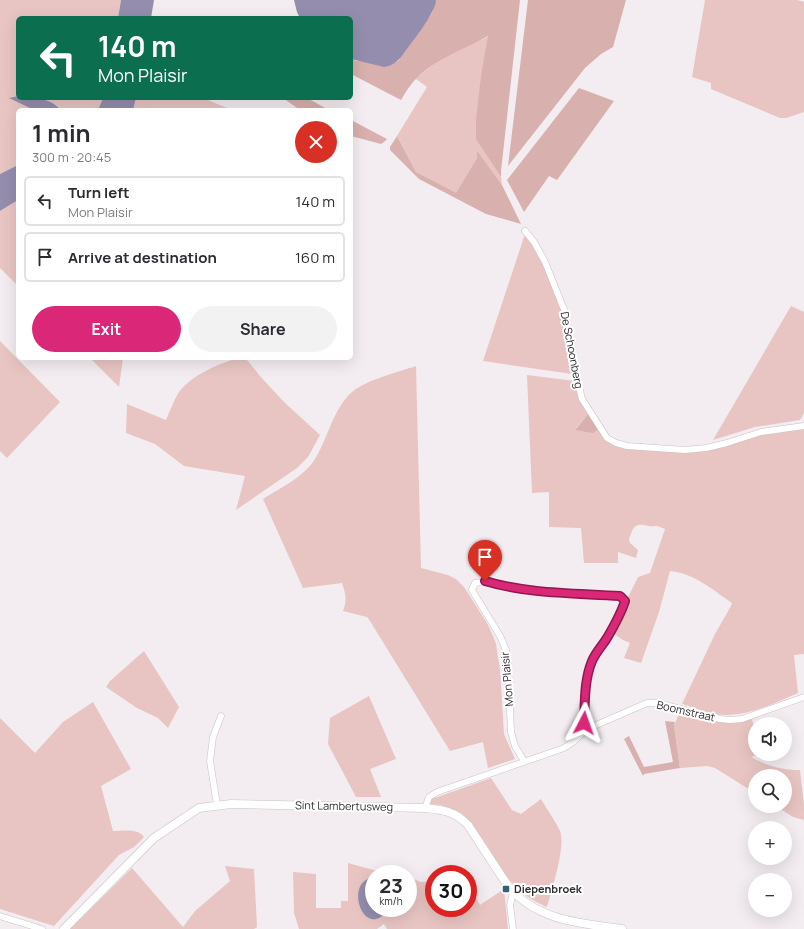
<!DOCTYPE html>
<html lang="en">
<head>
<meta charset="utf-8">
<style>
	:root { --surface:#fff; --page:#f2f2f3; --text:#2b2b33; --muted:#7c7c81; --line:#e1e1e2; --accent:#db2777 }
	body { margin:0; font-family:Manrope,sans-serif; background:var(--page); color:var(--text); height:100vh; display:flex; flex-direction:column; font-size:15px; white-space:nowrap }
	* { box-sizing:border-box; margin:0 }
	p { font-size:13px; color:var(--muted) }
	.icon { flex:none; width:22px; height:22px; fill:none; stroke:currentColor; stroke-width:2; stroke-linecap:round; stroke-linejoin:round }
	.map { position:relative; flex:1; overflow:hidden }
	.drawer { position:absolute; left:16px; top:108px; width:337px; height:252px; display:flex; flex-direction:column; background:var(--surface); border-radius:6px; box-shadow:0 4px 16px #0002 }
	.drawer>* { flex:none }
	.hud { position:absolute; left:16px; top:16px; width:337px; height:84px; border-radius:6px; box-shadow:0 4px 16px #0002; background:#0b6e4f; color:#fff; overflow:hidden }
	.buttons { position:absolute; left:748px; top:717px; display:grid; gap:8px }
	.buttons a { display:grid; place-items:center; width:44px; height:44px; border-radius:50%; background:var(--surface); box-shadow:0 4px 16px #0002; font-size:20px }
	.speed { position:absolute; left:365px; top:865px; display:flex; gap:8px; font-size:20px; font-weight:700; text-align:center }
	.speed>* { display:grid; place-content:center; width:52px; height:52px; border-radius:50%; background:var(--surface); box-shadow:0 4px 16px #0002; line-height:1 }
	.speed small { font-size:10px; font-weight:400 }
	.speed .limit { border:6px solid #d22; background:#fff; color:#111 }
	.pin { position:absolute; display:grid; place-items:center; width:34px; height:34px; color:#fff; margin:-41px -17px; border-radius:50% 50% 50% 0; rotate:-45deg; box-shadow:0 0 4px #0007 }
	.pin .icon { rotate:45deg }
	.me { position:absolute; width:44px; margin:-22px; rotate:4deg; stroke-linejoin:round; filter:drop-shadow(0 0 3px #0008) }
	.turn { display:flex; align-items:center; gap:14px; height:84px; padding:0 16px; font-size:18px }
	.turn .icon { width:52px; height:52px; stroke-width:2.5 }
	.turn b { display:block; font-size:28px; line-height:34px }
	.round { display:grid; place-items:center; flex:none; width:42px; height:42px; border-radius:21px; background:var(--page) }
	.head { display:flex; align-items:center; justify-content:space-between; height:68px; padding:0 16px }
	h1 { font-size:24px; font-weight:700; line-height:30px }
	.action { display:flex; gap:8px; margin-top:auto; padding:8px 16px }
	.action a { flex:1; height:46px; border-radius:24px; background:var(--accent); color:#fff; font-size:16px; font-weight:700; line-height:46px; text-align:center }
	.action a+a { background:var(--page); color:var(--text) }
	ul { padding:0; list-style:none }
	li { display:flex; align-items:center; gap:12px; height:50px; margin:0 8px 6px; padding:0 8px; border:2px solid var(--line); border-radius:6px }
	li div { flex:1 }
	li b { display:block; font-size:15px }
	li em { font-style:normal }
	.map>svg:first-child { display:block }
</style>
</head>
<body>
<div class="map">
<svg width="804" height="929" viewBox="0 0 804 929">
	<rect width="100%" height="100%" fill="#f3ecf0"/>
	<path fill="#e8c5c3" d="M0 0H121L118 18H18V96L10 98 34 110H18V165L0 174Z
		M705 0H797L804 2V112L786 118H780L711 89V83L692 77Z
		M489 36 481 75 476 138 501 177 502 185 477 152V158L456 194 416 172 397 136 427 87 416 79C434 60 466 48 489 36Z
		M41 98H103L98 110H61L58 106Z
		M136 98H203L232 110H133Z
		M18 200V286L0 268V211Z
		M525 234 533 243 560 303 566 343 572 374 483 361Z
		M791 306 804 312V413L800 420 755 427 713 440Z
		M0 341 60 402 7 458 0 451Z
		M90 358H123L119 387Z
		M237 358H244L248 361 260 376 284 402 320 435 308 457 297 468 236 510 245 476 184 466 155 444 126 433 127 404 166 420C170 411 174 400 179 392 193 374 217 365 237 358Z
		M416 366 421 568 448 575 456 579 464 587 487 623 493 636 496 644 500 670 504 734 515 759 488 768 483 742 450 751 370 621 367 617 343 611C347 601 346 594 342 583L303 588 263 499C280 488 304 477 315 459 327 440 334 407 352 392 366 380 398 372 416 366Z
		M527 375 575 381 588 414 576 428 598 429 614 443 691 451 758 434 804 429V654L794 655 798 693C773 704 743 719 715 714 704 712 693 707 682 704L715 634 731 606 732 603C713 590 694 573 670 571L659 612 641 663 624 658 630 643 623 640 611 632 638 577 650 573 665 529C662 528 659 526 656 526 652 526 653 527 649 526 636 523 634 524 629 539L630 543 638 550 636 558 618 552V563H584L581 528 549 527V492L532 493Z
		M144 651 179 707 168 728 158 718 137 708 106 687 110 681Z
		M369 696 396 759 370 769 381 797H356L328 744 330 718Z
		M93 702 131 769 101 786 113 831C123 831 138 828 144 837L134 847 119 855 54 926 0 909V718L35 753 63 722Z
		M680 711C704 718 727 727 752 719L755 733V754H759L751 757C767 766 782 770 800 770L804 805V820L793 817 776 806H785V776H755V793L715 768 708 766 680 768 674 726Z
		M491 778 512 810 521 814 541 799C547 810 555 820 560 831 566 846 552 888 548 904L546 907 531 899 517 889 499 867 471 823 462 814 441 805 429 804V800Z
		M348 863 377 871 383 868 399 874H374V879H368L375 919 380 917 391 908H408V877L421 882 434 881V908H468V882L480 905 504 889 508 929H387L384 924 377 929H299L294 913 293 872 316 874V908H341V901H348Z
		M225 866 254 869 257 927 254 929H70L132 868 183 927 195 911 230 881Z"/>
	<path fill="#d8b0ae" d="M436 0H520L501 171V177L476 139V120L481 75 488 36C469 47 435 60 420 75 412 82 406 91 401 100L351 74V59L357 61H398L432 13Z
		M528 0H626L613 47 601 54 585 68 508 166Z
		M579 88 614 101 557 180 549 176 524 212 507 180Z
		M283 98H307L329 110H300Z
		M351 120 387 139 384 142 381 144 351 136Z
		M397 136 416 172 456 193 477 158V151L502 185 521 224 486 214 419 179 390 150V147Z
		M588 414 598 429 593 433 575 430Z
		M665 721 675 722 674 726 680 768 644 774 643 776 624 739 629 736 644 767 673 762Z"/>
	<path fill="#958dad" d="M121 0H154L151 18H118Z
		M294 0H436C436 13 410 44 402 56 397 62 391 66 384 67L351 59V18H300L297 12Z
		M18 96V98C34 98 50 97 61 110H34L9 98Z
		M103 98H136L133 110H98Z
		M18 165V200L0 211V174Z
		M368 879H374V908H391C387 912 381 918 376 919 359 922 350 886 368 879Z"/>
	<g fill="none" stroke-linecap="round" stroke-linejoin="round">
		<g stroke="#c8c2c6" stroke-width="7">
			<path id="street" d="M525 231 534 242 545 262 565 312 569 344 582 399 607 438 616 443 627 446 685 450 706 448 727 443 761 432 804 426
				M524 761 515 746 511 732 508 664 506 650 500 636 472 590 475 583C491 580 507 587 523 589 555 593 588 594 620 596L625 601C621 614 614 626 607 637 604 643 599 647 596 653 584 673 586 700 584 723L585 729H587
				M217 805 210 761 213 737 221 716
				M425 808 429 797 437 792 564 748 573 742 587 729 647 703H657L720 719 730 720 742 719 804 697
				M0 916 42 929
				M513 929 510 905 513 893"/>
		</g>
		<g stroke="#c8c2c6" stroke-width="9">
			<path id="secondary" d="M64 929 154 838 199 808 231 804 425 808C444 810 454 811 468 825L508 886C537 921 580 923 622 929"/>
		</g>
		<use href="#street" stroke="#fff" stroke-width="6"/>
		<use href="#secondary" stroke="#fff" stroke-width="8"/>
	</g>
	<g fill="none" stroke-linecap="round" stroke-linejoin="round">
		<g stroke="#8e194d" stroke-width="10">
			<path id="route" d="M485 581C528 594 575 593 620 596L625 601C621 614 614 626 607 638 602 646 596 652 592 661 584 680 585 703 584 723"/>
		</g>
		<use href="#route" stroke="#db2777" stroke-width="7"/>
	</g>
	<rect fill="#2e627e" stroke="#fff" stroke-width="1.5" x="502" y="885" width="8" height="8" rx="2"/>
	<g text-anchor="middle" stroke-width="4" stroke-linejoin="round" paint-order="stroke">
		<g font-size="11" fill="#2e2c2d" stroke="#fff">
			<text transform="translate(572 350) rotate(79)" y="4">De Schoonberg</text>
			<text transform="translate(507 679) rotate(-95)" y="4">Mon Plaisir</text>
			<text transform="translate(686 711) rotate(13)" y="4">Boomstraat</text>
			<text transform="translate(344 806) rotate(1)" y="4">Sint Lambertusweg</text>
		</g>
		<g font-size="11" font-weight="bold" fill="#2e2c2d" stroke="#fff" text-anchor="start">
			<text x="514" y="893">Diepenbroek</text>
		</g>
	</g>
</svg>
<div class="buttons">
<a><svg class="icon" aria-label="sound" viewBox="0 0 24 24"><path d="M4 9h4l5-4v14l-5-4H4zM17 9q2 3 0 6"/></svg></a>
<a><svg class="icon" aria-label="search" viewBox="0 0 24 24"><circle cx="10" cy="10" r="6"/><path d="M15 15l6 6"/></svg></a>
<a>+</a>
<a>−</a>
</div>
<div class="speed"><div>23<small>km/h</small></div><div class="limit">30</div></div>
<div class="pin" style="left:485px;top:581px;background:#d93025"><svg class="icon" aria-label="arrive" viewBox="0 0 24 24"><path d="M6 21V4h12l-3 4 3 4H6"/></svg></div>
<svg class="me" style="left:584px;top:723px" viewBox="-20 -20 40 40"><path d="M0-17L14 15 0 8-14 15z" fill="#db2777" stroke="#fff" stroke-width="4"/></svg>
<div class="hud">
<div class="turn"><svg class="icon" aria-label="left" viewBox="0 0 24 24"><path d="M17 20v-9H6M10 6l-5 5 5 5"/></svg><div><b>140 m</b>Mon Plaisir</div></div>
</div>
<section class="drawer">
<div class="head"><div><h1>1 min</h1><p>300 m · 20:45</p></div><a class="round" style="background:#d93025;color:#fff"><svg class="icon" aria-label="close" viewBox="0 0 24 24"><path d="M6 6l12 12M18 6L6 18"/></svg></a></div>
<ul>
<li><svg class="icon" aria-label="left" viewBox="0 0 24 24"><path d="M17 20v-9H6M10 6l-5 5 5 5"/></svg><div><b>Turn left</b><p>Mon Plaisir</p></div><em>140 m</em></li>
<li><svg class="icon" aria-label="arrive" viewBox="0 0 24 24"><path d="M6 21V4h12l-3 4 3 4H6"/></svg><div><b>Arrive at destination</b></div><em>160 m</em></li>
</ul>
<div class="action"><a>Exit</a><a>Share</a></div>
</section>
</div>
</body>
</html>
